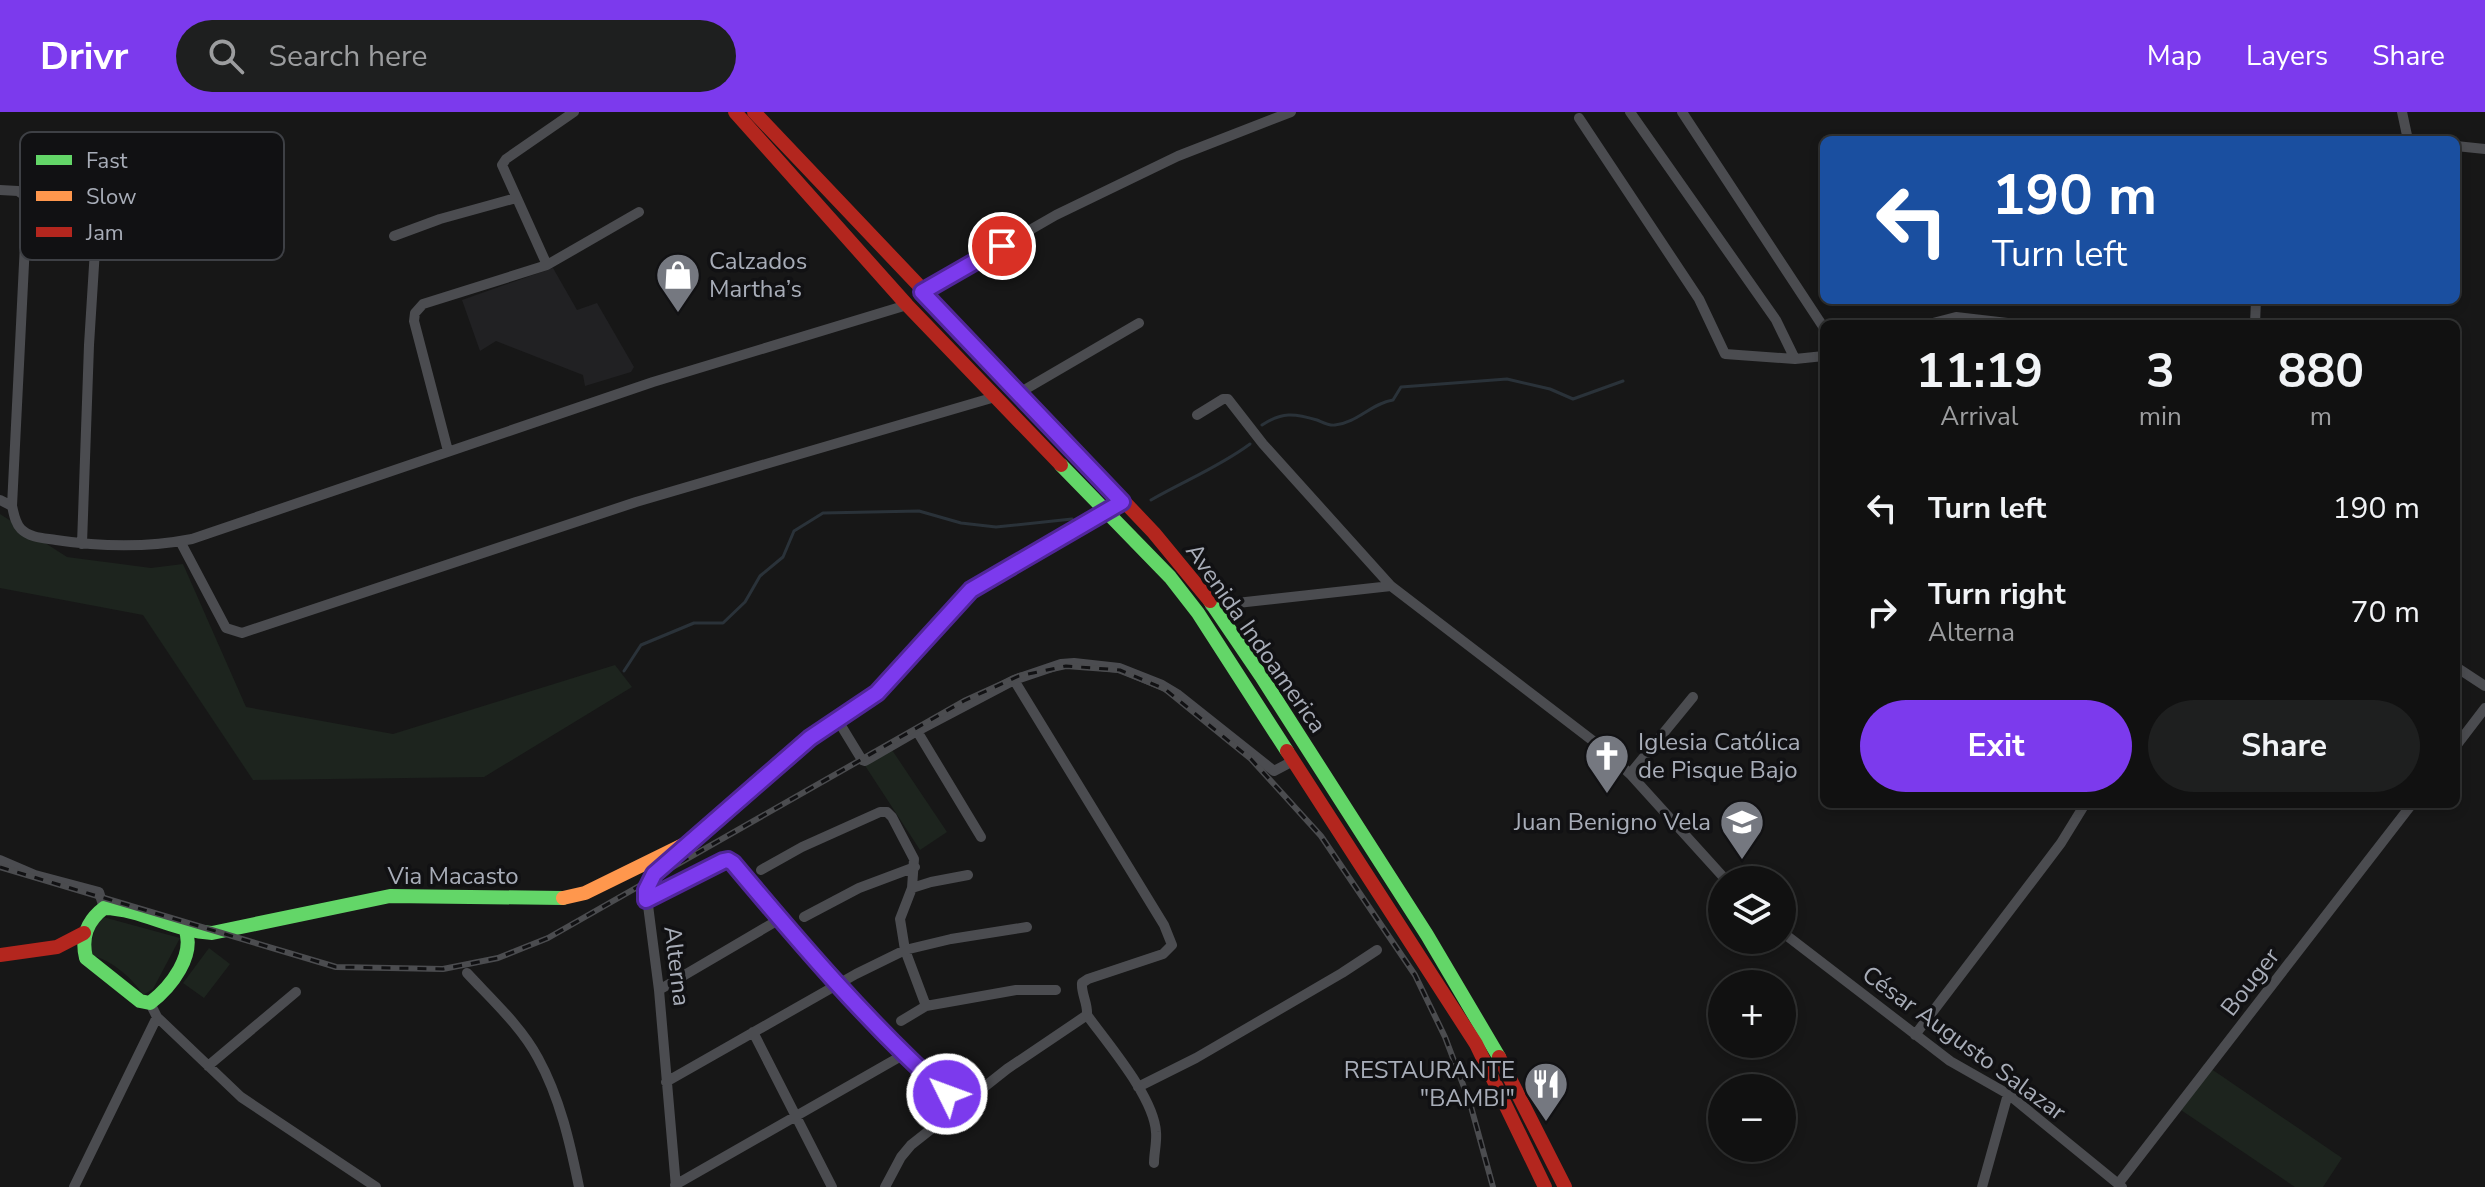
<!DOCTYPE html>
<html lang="en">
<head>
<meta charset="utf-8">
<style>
	:root { --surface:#111; --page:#1e1f1f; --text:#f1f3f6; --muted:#9c9d9f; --line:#303131; --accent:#7c3aed }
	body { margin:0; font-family:"Nunito Sans",sans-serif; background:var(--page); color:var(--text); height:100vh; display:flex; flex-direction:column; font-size:30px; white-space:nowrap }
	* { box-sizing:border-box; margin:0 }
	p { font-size:26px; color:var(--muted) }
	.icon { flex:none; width:44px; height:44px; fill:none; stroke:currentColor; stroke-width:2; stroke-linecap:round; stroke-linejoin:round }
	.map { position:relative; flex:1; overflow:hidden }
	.panel { position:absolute; left:1820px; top:208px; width:640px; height:488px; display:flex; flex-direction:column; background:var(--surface); border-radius:12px; box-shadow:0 4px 12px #0003,0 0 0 2px var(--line) }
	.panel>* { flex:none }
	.banner { position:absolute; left:1820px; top:24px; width:640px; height:168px; border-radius:12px; box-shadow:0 4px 12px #0003,0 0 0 2px var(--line); background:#1a4fa0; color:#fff; overflow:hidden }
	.fabs { position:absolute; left:1708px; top:754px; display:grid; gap:16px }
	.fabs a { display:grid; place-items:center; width:88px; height:88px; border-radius:50%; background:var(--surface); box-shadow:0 4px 12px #0003,0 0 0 2px var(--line); font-size:40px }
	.pin { position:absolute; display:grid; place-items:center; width:68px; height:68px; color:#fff; margin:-34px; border:4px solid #fff; border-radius:50%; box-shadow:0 2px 8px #0007 }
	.me { position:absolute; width:88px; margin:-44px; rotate:312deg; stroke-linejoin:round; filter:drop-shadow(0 0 6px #0008) }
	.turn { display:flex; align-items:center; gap:28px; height:168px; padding:0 40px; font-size:36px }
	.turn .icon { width:104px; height:104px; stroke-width:2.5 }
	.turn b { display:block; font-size:56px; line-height:68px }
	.eta { display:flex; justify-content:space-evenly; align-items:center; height:136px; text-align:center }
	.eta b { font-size:48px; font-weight:700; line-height:56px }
	.cta { display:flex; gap:16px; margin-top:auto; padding:16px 40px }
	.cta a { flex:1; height:92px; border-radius:48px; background:var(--accent); color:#fff; font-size:32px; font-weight:700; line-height:92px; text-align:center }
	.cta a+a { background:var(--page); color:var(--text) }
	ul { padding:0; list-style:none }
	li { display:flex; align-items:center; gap:24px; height:104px; padding:0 40px }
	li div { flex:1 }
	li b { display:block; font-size:30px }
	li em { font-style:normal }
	header { display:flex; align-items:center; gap:48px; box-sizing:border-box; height:112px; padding:0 40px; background:var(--accent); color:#fff }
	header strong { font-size:38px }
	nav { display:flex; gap:44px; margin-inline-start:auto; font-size:28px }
	.search { width:560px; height:72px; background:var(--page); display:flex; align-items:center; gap:20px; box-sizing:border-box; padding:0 28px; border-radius:44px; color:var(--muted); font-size:30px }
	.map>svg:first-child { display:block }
</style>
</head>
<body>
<header>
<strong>Drivr</strong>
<div class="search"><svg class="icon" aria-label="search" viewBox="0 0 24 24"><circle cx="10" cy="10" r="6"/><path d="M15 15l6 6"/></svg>Search here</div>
<nav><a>Map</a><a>Layers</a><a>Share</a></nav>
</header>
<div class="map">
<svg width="2485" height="1075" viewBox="0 0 2485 1075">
	<rect width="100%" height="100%" fill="#171717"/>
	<path fill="#212123" d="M553 156 577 198 597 191 634 255 631 260 585 274 583 263 496 229 480 239 462 188Z"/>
	<path fill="#1d241e" d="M0 402 67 445 151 456 183 452 246 595 393 622 615 553 632 575 484 665 253 668 143 503 0 476Z
		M890 635 947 720 920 738 864 652Z
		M103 805 180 826 153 877 143 883C134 867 107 844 88 843L97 809Z
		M209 836 230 852 204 886 183 871Z
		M2204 952 2342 1046 2323 1075H2295L2175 994Z"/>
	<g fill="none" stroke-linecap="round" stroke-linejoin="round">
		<path stroke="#2a3239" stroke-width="3" d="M1262 313C1282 300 1294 301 1317 308 1322 310 1329 314 1335 313 1357 311 1372 291 1393 288L1401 275 1507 267 1550 277 1573 287 1623 269
			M1151 388C1184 369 1219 355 1250 332
			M624 559 641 533 694 511H723L745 490 760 464 783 445 794 419 823 401 919 399 961 411 996 415 1072 407"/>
		<path stroke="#4b4c50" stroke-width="10" d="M1630 0 1776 208 1795 247
			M1682 0 1824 216
			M2402 0 2408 28
			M1579 6 1699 187 1725 242 1795 247 1824 244
			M2456 34 2485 37
			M0 78 18 79 24 83 27 91 12 394C14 402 15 411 21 417 30 426 44 426 56 428 102 435 146 436 192 427L653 270 907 193
			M394 124 440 107 516 86
			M547 153 639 100
			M922 180 1056 103 1178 44 1291 0
			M1929 212 1956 205 2016 212
			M2255 212 2256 188
			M1019 281 1139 211
			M1197 303 1223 287H1228L1263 332 1391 474 1601 635 1630 662 1726 768
			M448 339 414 209 415 201 423 192 547 153 502 53 506 47 574 0
			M0 388 12 394
			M180 429 226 516 242 521 636 390 995 285
			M82 432 89 233 98 90 106 61
			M1210 494 1391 474
			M2456 555 2485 574
			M837 607 862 648 865 649 917 619 1014 568 1061 552 1074 551 1119 556 1162 573 1177 582 1274 659 1293 649
			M917 619 981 725
			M2456 634 2485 596
			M1630 662 1693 585
			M0 748 35 763 99 780 104 796
			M761 758 802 735 880 700H887L892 705 914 747 912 776 900 807 905 838 926 894
			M912 776 931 770 968 763
			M646 788 723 749 728 748 733 751 780 807 903 943 960 993
			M804 805 859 776 915 755
			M1782 820 1950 949 2008 982 2122 1075
			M467 861C491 887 521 914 538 946 560 986 570 1031 579 1075
			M659 878 780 807
			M150 891 157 905 241 985 376 1075
			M1087 903C1108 932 1154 985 1156 1020 1157 1030 1154 1041 1154 1051
			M901 909 926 894 1016 878H1056
			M753 920 832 1075
			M1915 923 2061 731 2085 692
			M208 954 296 880
			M666 970 856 862 905 838 951 827 1027 815
			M1138 975 1196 946 1342 861 1377 838
			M2118 1072 2412 692
			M675 1073 903 943
			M74 1075 157 905
			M676 1075 659 878 646 778 654 762 682 738
			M885 1075 901 1045 911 1033 1007 957 1087 903C1088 891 1081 882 1082 871L1088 867 1163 842 1172 833 1164 813 1014 568
			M1982 1075 2008 982"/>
		<path stroke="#63d668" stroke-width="14" d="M1061 353 1170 465 1198 501 1287 639
			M1210 489 1261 564 1427 823 1499 945
			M185 816C196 843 171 875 150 891L140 889 86 846C81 825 87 809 104 796 142 797 174 819 212 821L390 784 563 786"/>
		<path stroke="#ff974d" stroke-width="14" d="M563 786 585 781 695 727 810 626 877 581 971 478 1024 448"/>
		<path stroke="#b3261e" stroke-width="14" d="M735 0 907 193 1061 353
			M754 0 1154 421 1210 489
			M1024 448 1115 395
			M1287 639 1476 932 1545 1075
			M0 843 57 835 84 821
			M1499 945 1565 1075"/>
		<g stroke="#4b4c4f" stroke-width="6">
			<path id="rail" d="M0 755 336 855 443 857 498 846 548 826 964 589 1019 564 1066 554 1120 558 1165 577 1251 647 1321 724 1415 863 1445 925 1470 991 1493 1075"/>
		</g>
		<use href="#rail" stroke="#111113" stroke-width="3" stroke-dasharray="9" stroke-linecap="butt"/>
	</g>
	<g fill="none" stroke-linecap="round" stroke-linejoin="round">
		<g stroke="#51269a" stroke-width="20">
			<path id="route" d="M947 982C869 912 800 831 733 751L728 748 723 749 646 788V778L654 762 810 626 877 581 971 478 1122 390 922 180 1002 134"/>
		</g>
		<use href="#route" stroke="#7c3aed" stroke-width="14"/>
	</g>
	<defs>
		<g id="shop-pin" transform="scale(2.3)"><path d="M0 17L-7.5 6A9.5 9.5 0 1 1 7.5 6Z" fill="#757880" stroke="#111113"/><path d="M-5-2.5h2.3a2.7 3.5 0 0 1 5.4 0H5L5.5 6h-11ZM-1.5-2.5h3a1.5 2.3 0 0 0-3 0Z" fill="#fff"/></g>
		<g id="church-pin" transform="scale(2.3)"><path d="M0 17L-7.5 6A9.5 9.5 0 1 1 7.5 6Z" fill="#757880" stroke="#111113"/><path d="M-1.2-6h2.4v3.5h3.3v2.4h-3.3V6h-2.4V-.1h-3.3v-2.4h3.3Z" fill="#fff"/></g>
		<g id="school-pin" transform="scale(2.3)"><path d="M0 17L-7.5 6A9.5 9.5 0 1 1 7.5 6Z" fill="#757880" stroke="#111113"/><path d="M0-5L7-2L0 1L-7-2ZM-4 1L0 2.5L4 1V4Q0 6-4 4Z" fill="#fff"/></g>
		<g id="restaurant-pin" transform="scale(2.3)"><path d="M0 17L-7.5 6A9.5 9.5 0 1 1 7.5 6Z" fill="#757880" stroke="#111113"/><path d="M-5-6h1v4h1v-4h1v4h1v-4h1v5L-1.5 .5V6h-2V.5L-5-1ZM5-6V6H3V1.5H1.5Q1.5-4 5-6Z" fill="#fff"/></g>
	</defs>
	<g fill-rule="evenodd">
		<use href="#shop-pin" x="678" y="163"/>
		<use href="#church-pin" x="1607" y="644"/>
		<use href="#school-pin" x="1742" y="710"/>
		<use href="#restaurant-pin" x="1546" y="972"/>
	</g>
	<g text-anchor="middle" stroke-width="7" stroke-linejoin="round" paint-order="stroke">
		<g font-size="24" fill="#a8adb8" stroke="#111113" text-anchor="start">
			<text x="709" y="157">Calzados<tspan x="709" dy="28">Martha’s</tspan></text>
			<text x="1638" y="638">Iglesia Católica<tspan x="1638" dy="28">de Pisque Bajo</tspan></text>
			<text x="1711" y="718" text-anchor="end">Juan Benigno Vela</text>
			<text x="1515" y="966" text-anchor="end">RESTAURANTE<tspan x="1515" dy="28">"BAMBI"</tspan></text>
		</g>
		<g font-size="24" fill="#a8adb8" stroke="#111113">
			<text transform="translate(1256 526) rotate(55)" y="8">Avenida Indoamerica</text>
			<text x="453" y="772">Via Macasto</text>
			<text transform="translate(677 854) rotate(83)" y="8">Alterna</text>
			<text transform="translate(2250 870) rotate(-52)" y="8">Bouger</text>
			<text transform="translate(1964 931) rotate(36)" y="8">César Augusto Salazar</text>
		</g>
	</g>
	<rect x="20" y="20" width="264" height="128" rx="12" fill="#111113" stroke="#3e4045" stroke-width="2"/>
	<rect x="36" y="43" width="36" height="10" fill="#63d668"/>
	<rect x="36" y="79" width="36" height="10" fill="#ff974d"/>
	<rect x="36" y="115" width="36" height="10" fill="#b3261e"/>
	<g font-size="22" fill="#a8adb8">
		<text x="86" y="56">Fast</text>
		<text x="86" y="92">Slow</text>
		<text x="86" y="128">Jam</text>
	</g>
</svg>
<div class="fabs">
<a><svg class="icon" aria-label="layers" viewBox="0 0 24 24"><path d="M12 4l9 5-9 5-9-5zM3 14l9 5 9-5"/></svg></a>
<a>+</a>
<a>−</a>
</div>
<div class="pin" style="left:1002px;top:134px;background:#d93025"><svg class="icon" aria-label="arrive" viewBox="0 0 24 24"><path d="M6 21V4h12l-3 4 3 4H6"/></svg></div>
<svg class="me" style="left:947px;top:982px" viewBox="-20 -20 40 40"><circle r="17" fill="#7c3aed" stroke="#fff" stroke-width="3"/><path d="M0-11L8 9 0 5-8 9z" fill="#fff"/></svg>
<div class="banner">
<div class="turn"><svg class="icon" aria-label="left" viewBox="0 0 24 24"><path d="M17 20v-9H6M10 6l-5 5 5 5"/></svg><div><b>190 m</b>Turn left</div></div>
</div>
<section class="panel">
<div class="eta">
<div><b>11:19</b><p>Arrival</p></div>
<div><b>3</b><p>min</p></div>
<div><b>880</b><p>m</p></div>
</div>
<ul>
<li><svg class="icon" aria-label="left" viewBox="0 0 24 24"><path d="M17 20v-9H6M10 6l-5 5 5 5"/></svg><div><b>Turn left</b></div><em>190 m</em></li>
<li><svg class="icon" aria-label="right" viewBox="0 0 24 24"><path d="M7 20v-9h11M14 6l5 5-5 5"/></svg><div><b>Turn right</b><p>Alterna</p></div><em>70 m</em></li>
</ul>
<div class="cta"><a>Exit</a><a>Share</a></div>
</section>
</div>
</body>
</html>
